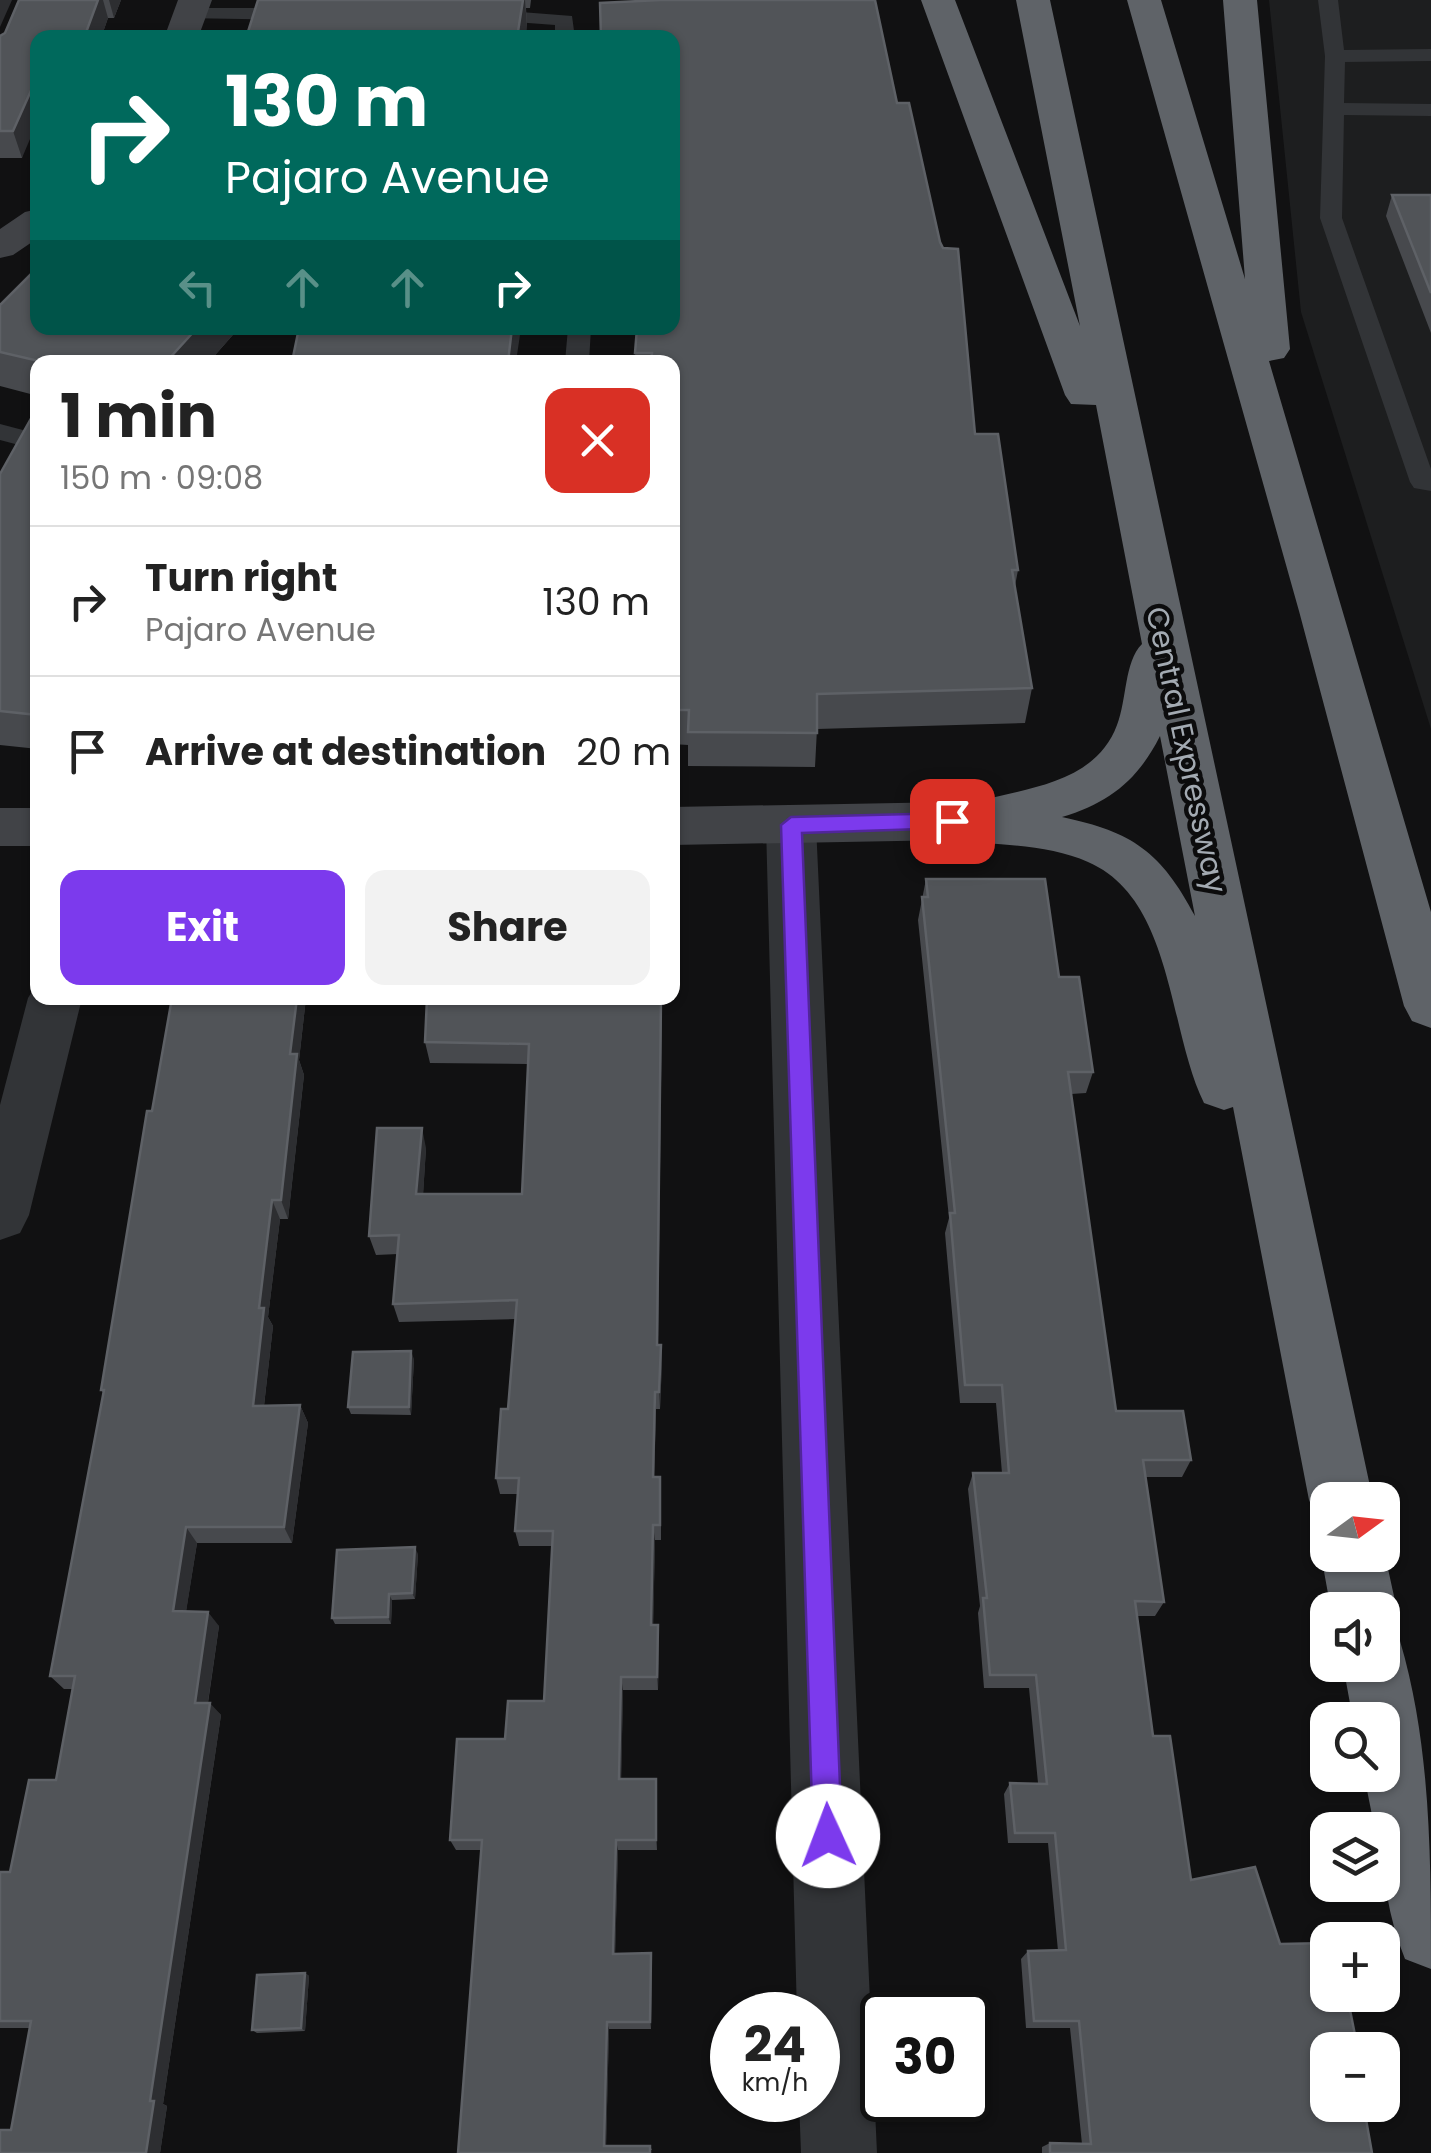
<!DOCTYPE html>
<html lang="en">
<head>
<meta charset="utf-8">
<style>
	:root { --surface:#fff; --page:#f2f2f2; --text:#222; --muted:#767676; --line:#e0e0e0; --accent:#7c3aed }
	body { margin:0; font-family:Poppins,sans-serif; background:var(--page); color:var(--text); height:100vh; display:flex; flex-direction:column; font-size:38px; white-space:nowrap }
	* { box-sizing:border-box; margin:0 }
	p { font-size:32px; color:var(--muted) }
	.icon { flex:none; width:55px; height:55px; fill:none; stroke:currentColor; stroke-width:2; stroke-linecap:round; stroke-linejoin:round }
	.map { position:relative; flex:1; overflow:hidden }
	.drawer { position:absolute; left:30px; top:355px; width:650px; height:650px; display:flex; flex-direction:column; background:var(--surface); border-radius:20px; box-shadow:0 2px 8px #0004 }
	.drawer>* { flex:none }
	.top-card { position:absolute; left:30px; top:30px; width:650px; height:305px; border-radius:20px; box-shadow:0 2px 8px #0004; background:#00695c; color:#fff; overflow:hidden }
	.needle { width:65px; rotate:75deg }
	.buttons { position:absolute; left:1310px; top:1482px; display:grid; gap:20px }
	.buttons a { display:grid; place-items:center; width:90px; height:90px; border-radius:20px; background:var(--surface); box-shadow:0 2px 8px #0004; font-size:50px }
	.speed { position:absolute; left:710px; top:1992px; display:flex; gap:20px; font-size:50px; font-weight:700; text-align:center }
	.speed>* { display:grid; place-content:center; width:130px; height:130px; border-radius:50%; background:var(--surface); box-shadow:0 2px 8px #0004; line-height:1 }
	.speed small { font-size:25px; font-weight:400 }
	.speed .limit { border:5px solid #111; border-radius:15px; background:#fff; color:#111 }
	.pin { position:absolute; display:grid; place-items:center; width:85px; height:85px; color:#fff; margin:-42px; border-radius:20px; box-shadow:0 5px 15px #0006 }
	.me { position:absolute; width:110px; margin:-55px; rotate:358deg; stroke-linejoin:round; filter:drop-shadow(0 0 8px #0008) }
	.turn { display:flex; align-items:center; gap:35px; height:210px; padding:0 30px; font-size:45px }
	.turn .icon { width:130px; height:130px; stroke-width:2.5 }
	.turn b { display:block; font-size:70px; line-height:85px }
	.lanes { display:flex; align-items:center; height:95px; padding:0 30px; background:#0003; justify-content:center; gap:50px; direction:ltr }
	.lanes .off { opacity:.35 }
	.round { display:grid; place-items:center; flex:none; width:105px; height:105px; border-radius:20px; background:var(--page) }
	.headline { display:flex; align-items:center; justify-content:space-between; height:170px; padding:0 30px }
	h1 { font-size:60px; font-weight:700; line-height:75px }
	.cta { display:flex; gap:20px; margin-top:auto; padding:20px 30px }
	.cta a { flex:1; height:115px; border-radius:20px; background:var(--accent); color:#fff; font-size:40px; font-weight:700; line-height:115px; text-align:center }
	.cta a+a { background:var(--page); color:var(--text) }
	ul { padding:0; list-style:none }
	li { display:flex; align-items:center; gap:30px; height:150px; padding:0 30px; border-top:2px solid var(--line) }
	li div { flex:1 }
	li b { display:block; font-size:38px }
	li em { font-style:normal }
	.map>svg:first-child { display:block }
</style>
</head>
<body>
<div class="map">
<svg width="1431" height="2153" viewBox="0 0 1431 2153">
	<rect width="100%" height="100%" fill="#111112"/>
	<path fill="#1d1e1f" d="M1269 0H1431V729L1301 312Z"/>
	<g fill="none" stroke-linecap="round" stroke-linejoin="round">
		<path fill="#323437" fill-rule="evenodd" d="M1318 0H1338L1344 50 1431 49V61L1345 62 1344 103 1431 104V116L1344 115 1342 218 1431 469V491L1414 488 1410 482 1320 218 1325 56Z
			M190 8H298L308 14 298 20 183 18V10Z
			M482 9 572 16 575 38H555V25L475 19 472 15Z
			M568 328H591L589 362H565Z
			M0 424 38 434V450L0 440Z"/>
		<path fill="#323437" fill-rule="evenodd" d="M791 806 809 812 816 825 877 2153H801L799 2100H818V2015H797L766 825 773 812Z
			M38 982V998H82L29 1215 20 1233 0 1240V1105L28 998Z"/>
		<path fill="#414347" fill-rule="evenodd" d="M178 0H212L198 38H164Z
			M38 209V238L13 255 0 258V229L25 212Z
			M952 802 970 808 977 821 970 834 952 840 672 845V807Z
			M0 808H38V846H0Z"/>
		<path fill="#5f6368" fill-rule="evenodd" d="M921 0H955L1080 326 1016 0H1050L1373 1500H1328V1525L1319 1522 1309 1500 1233 1107 1224 1110 1204 1103C1168 1031 1174 899 1088 862 1048 844 995 845 952 840L934 834 927 821 934 808C947 804 961 806 972 803 1023 788 1095 785 1117 725 1127 700 1124 662 1142 644L1096 405 1071 404 1065 395ZM1160 736 1195 916C1161 852 1133 832 1062 817 1109 803 1138 780 1160 736Z
			M1127 0H1161L1245 279 1223 0H1257L1290 349 1284 358 1269 361 1431 912V1028L1412 1021 1404 1006 1299 611Z
			M1328 1539V1555H1382V1548L1385 1555 1397 1610 1384 1635 1400 1641C1431 1745 1431 1860 1431 1969L1405 1959C1388 1917 1382 1875 1382 1830H1375L1364 1775H1382V1720H1353L1343 1665H1382V1610H1331L1321 1555Z"/>
	</g>
	<path fill="#47494d" d="M19 0H121L114 18H108L101 38H38L22 158H0V36L5 33Z
		M258 0H531L530 8H526L527 27Z
		M658 0H875L897 103 975 434 1018 570 1015 586 1032 688 1025 723 817 729 815 767 688 766V745L672 744V362H636L635 353 672 38Z
		M1392 195H1431V333L1386 216Z
		M0 305 38 328H239L209 362H38V396L0 386Z
		M38 406V749L0 745V474Z
		M926 879 1059 977 1093 1072 1086 1093 1071 1094 1116 1411 1191 1460 1182 1477H1145L1164 1602 1155 1616H1137L1153 1736 1191 1880 1280 1944 1369 2108 1364 2109 1372 2153H1042V2147L1050 2143 1082 2144 1070 2028H1026L1021 1959 1028 1951H1058L1048 1843H1008L1004 1794 1010 1783H1038L1029 1688H984L978 1613 980 1606 968 1489 973 1473H1002L996 1403H960L945 1233 949 1218 918 920Z
		M172 998H306L299 1060 304 1075 288 1219H280L268 1317 273 1326 264 1406 300 1405 308 1423 292 1543H197L186 1611 219 1626 208 1703 221 1715 163 2104 167 2106 160 2153H0L11 2130 30 2028H0V1872H10L56 1780 72 1689H64L50 1676 104 1394 101 1390Z
		M427 998H662L658 1345H661L662 1362 660 1409H656L654 1477 661 1493V1540H655L653 1625H658L659 1639 658 1690H623L621 1779 657 1790V1850H618L615 1954 652 1961 651 2029H609L606 2146H650L652 2150 458 2153 482 1850H456L450 1840 505 1739 544 1701 552 1546H519L515 1531 518 1494H500L496 1478 508 1409 515 1319 399 1322 393 1304 398 1254 376 1255 369 1236 426 1148 423 1194H522L528 1064 430 1063 425 1042Z
		M414 1359 411 1415 351 1414 348 1407Z
		M418 1554 415 1599 392 1600 391 1624H335L332 1618Z
		M305 1973 309 1976 305 2031 257 2033 252 2030Z"/>
	<path fill="#2d2e31" d="M0 0H12L0 27Z
		M98 0H103L108 18 101 38H84Z
		M109 0H121L114 18Z
		M523 0H525L527 27 526 38H517Z
		M38 75V120L22 158 13 131Z
		M197 328H239L209 362H166Z
		M512 328H521L516 362H508Z
		M297 998H306L299 1060 304 1075 288 1219 281 1200 290 1054Z
		M661 998H662L658 1362 657 1345Z
		M422 1128 426 1148 422 1213 416 1194Z
		M272 1200 280 1219 268 1317 273 1326 262 1423 253 1406 259 1308Z
		M661 1345 662 1362 660 1409 659 1392Z
		M411 1351 414 1359 411 1415 409 1407Z
		M655 1392 656 1409 654 1493 653 1477Z
		M300 1405 308 1423 292 1543 284 1527Z
		M653 1525 655 1540 653 1639 651 1625Z
		M186 1527 197 1543 184 1625 173 1611Z
		M415 1547 418 1554 415 1599 412 1593Z
		M389 1594 392 1600 391 1624 388 1617Z
		M208 1612 219 1626 206 1715 195 1703Z
		M658 1625 659 1639 658 1690 657 1677Z
		M621 1677 623 1690 621 1790 619 1779Z
		M210 1703 221 1715 163 2104 167 2106 160 2153H146L150 2101Z
		M656 1779 657 1790V1850L656 1840Z
		M616 1840 618 1850 615 1961 613 1954Z
		M651 1953 652 1961 651 2029 650 2022Z
		M305 1973 309 1976 305 2031 301 2028Z
		M607 2022 609 2029 606 2150 604 2146Z"/>
	<path fill="#515458" stroke="#5e6166" stroke-width="2.5" d="M19 0H98L84 38H38V75L13 131H0V36L5 33Z
		M258 0H523L517 38H246Z
		M660 0H875L897 103H909L940 242 943 248 958 249 975 434H998L1018 570H1012L1032 688 817 694V733L688 732 689 710H672V362H651L652 353H635L637 328H672V38H601L600 3Z
		M1392 195H1431V293Z
		M38 267V328H197L166 362H43L0 352V305Z
		M299 328H512L508 362H292Z
		M38 406V715L0 711V474Z
		M926 879H1045L1059 977H1079L1093 1072H1068L1116 1411H1183L1191 1460H1143L1164 1602 1135 1601 1153 1736H1170L1191 1880 1255 1867 1280 1944 1328 1943V1995H1347L1358 2050H1328V2105H1368L1369 2108H1364L1372 2153H1050V2143L1091 2144 1079 2021H1034L1028 1951 1066 1950 1055 1833H1015L1010 1783 1047 1784 1036 1675H990L983 1598H987L973 1473H1009L1002 1385H965L950 1213H955L922 897H928Z
		M172 998H297L290 1054H297L281 1200H272L259 1308H264L253 1406 300 1405 284 1527H186L173 1611 208 1612 195 1703H210L150 2101H154L146 2153H0V2130H11L31 2021H0V1872H10L29 1780H56L75 1676H50L104 1390H101L147 1111H152Z
		M427 998H661L657 1345H661L659 1392H655L653 1477H660V1525H653L651 1625H658L657 1677H621L619 1779H656V1840H616L613 1954 651 1953 650 2022H607L604 2146H650V2153H458L482 1840H450L457 1739H505L508 1701H544L553 1531H515L519 1478H496L501 1409H508L517 1300 393 1304 399 1235 369 1236 377 1128H422L416 1194H522L529 1044 425 1042Z
		M411 1351 409 1407H348L353 1352Z
		M415 1547 412 1593 389 1594 388 1617 332 1618 337 1550Z
		M305 1973 301 2028 252 2030 257 1975Z"/>
	<path fill="#7c3aed" stroke="#51269a" stroke-width="2.5" d="M952 813 963 821 952 828 802 833 842 1836 838 1846 828 1850 817 1846 813 1836 781 825 791 817Z"/>
	<g text-anchor="middle" stroke-width="9" stroke-linejoin="round" paint-order="stroke">
		<g font-size="30" fill="#a3aab2" stroke="#0c0c0d">
			<text transform="translate(1186 750) rotate(78)" y="10">Central Expressway</text>
		</g>
	</g>
</svg>
<div class="buttons">
<a><svg class="needle" viewBox="-14 -14 28 28"><path d="M0-13l5 13h-10z" fill="#e53935"/><path d="M0 13l5-13h-10z" fill="#767676"/></svg></a>
<a><svg class="icon" aria-label="sound" viewBox="0 0 24 24"><path d="M4 9h4l5-4v14l-5-4H4zM17 9q2 3 0 6"/></svg></a>
<a><svg class="icon" aria-label="search" viewBox="0 0 24 24"><circle cx="10" cy="10" r="6"/><path d="M15 15l6 6"/></svg></a>
<a><svg class="icon" aria-label="layers" viewBox="0 0 24 24"><path d="M12 4l9 5-9 5-9-5zM3 14l9 5 9-5"/></svg></a>
<a>+</a>
<a>−</a>
</div>
<div class="speed"><div>24<small>km/h</small></div><div class="limit">30</div></div>
<div class="pin" style="left:952px;top:821px;background:#d93025"><svg class="icon" aria-label="arrive" viewBox="0 0 24 24"><path d="M6 21V4h12l-3 4 3 4H6"/></svg></div>
<svg class="me" style="left:828px;top:1836px" viewBox="-20 -20 40 40"><circle r="19" fill="#fff"/><path d="M0-13L10 11 0 6-10 11z" fill="#7c3aed"/></svg>
<div class="top-card">
<div class="turn"><svg class="icon" aria-label="right" viewBox="0 0 24 24"><path d="M7 20v-9h11M14 6l5 5-5 5"/></svg><div><b>130 m</b>Pajaro Avenue</div></div>
<div class="lanes"><svg class="icon off" aria-label="left" viewBox="0 0 24 24"><path d="M17 20v-9H6M10 6l-5 5 5 5"/></svg><svg class="icon off" aria-label="ahead" viewBox="0 0 24 24"><path d="M12 20V5M6 11l6-6 6 6"/></svg><svg class="icon off" aria-label="ahead" viewBox="0 0 24 24"><path d="M12 20V5M6 11l6-6 6 6"/></svg><svg class="icon" aria-label="right" viewBox="0 0 24 24"><path d="M7 20v-9h11M14 6l5 5-5 5"/></svg></div>
</div>
<section class="drawer">
<div class="headline"><div><h1>1 min</h1><p>150 m · 09:08</p></div><a class="round" style="background:#d93025;color:#fff"><svg class="icon" aria-label="close" viewBox="0 0 24 24"><path d="M6 6l12 12M18 6L6 18"/></svg></a></div>
<ul>
<li><svg class="icon" aria-label="right" viewBox="0 0 24 24"><path d="M7 20v-9h11M14 6l5 5-5 5"/></svg><div><b>Turn right</b><p>Pajaro Avenue</p></div><em>130 m</em></li>
<li><svg class="icon" aria-label="arrive" viewBox="0 0 24 24"><path d="M6 21V4h12l-3 4 3 4H6"/></svg><div><b>Arrive at destination</b></div><em>20 m</em></li>
</ul>
<div class="cta"><a>Exit</a><a>Share</a></div>
</section>
</div>
</body>
</html>
